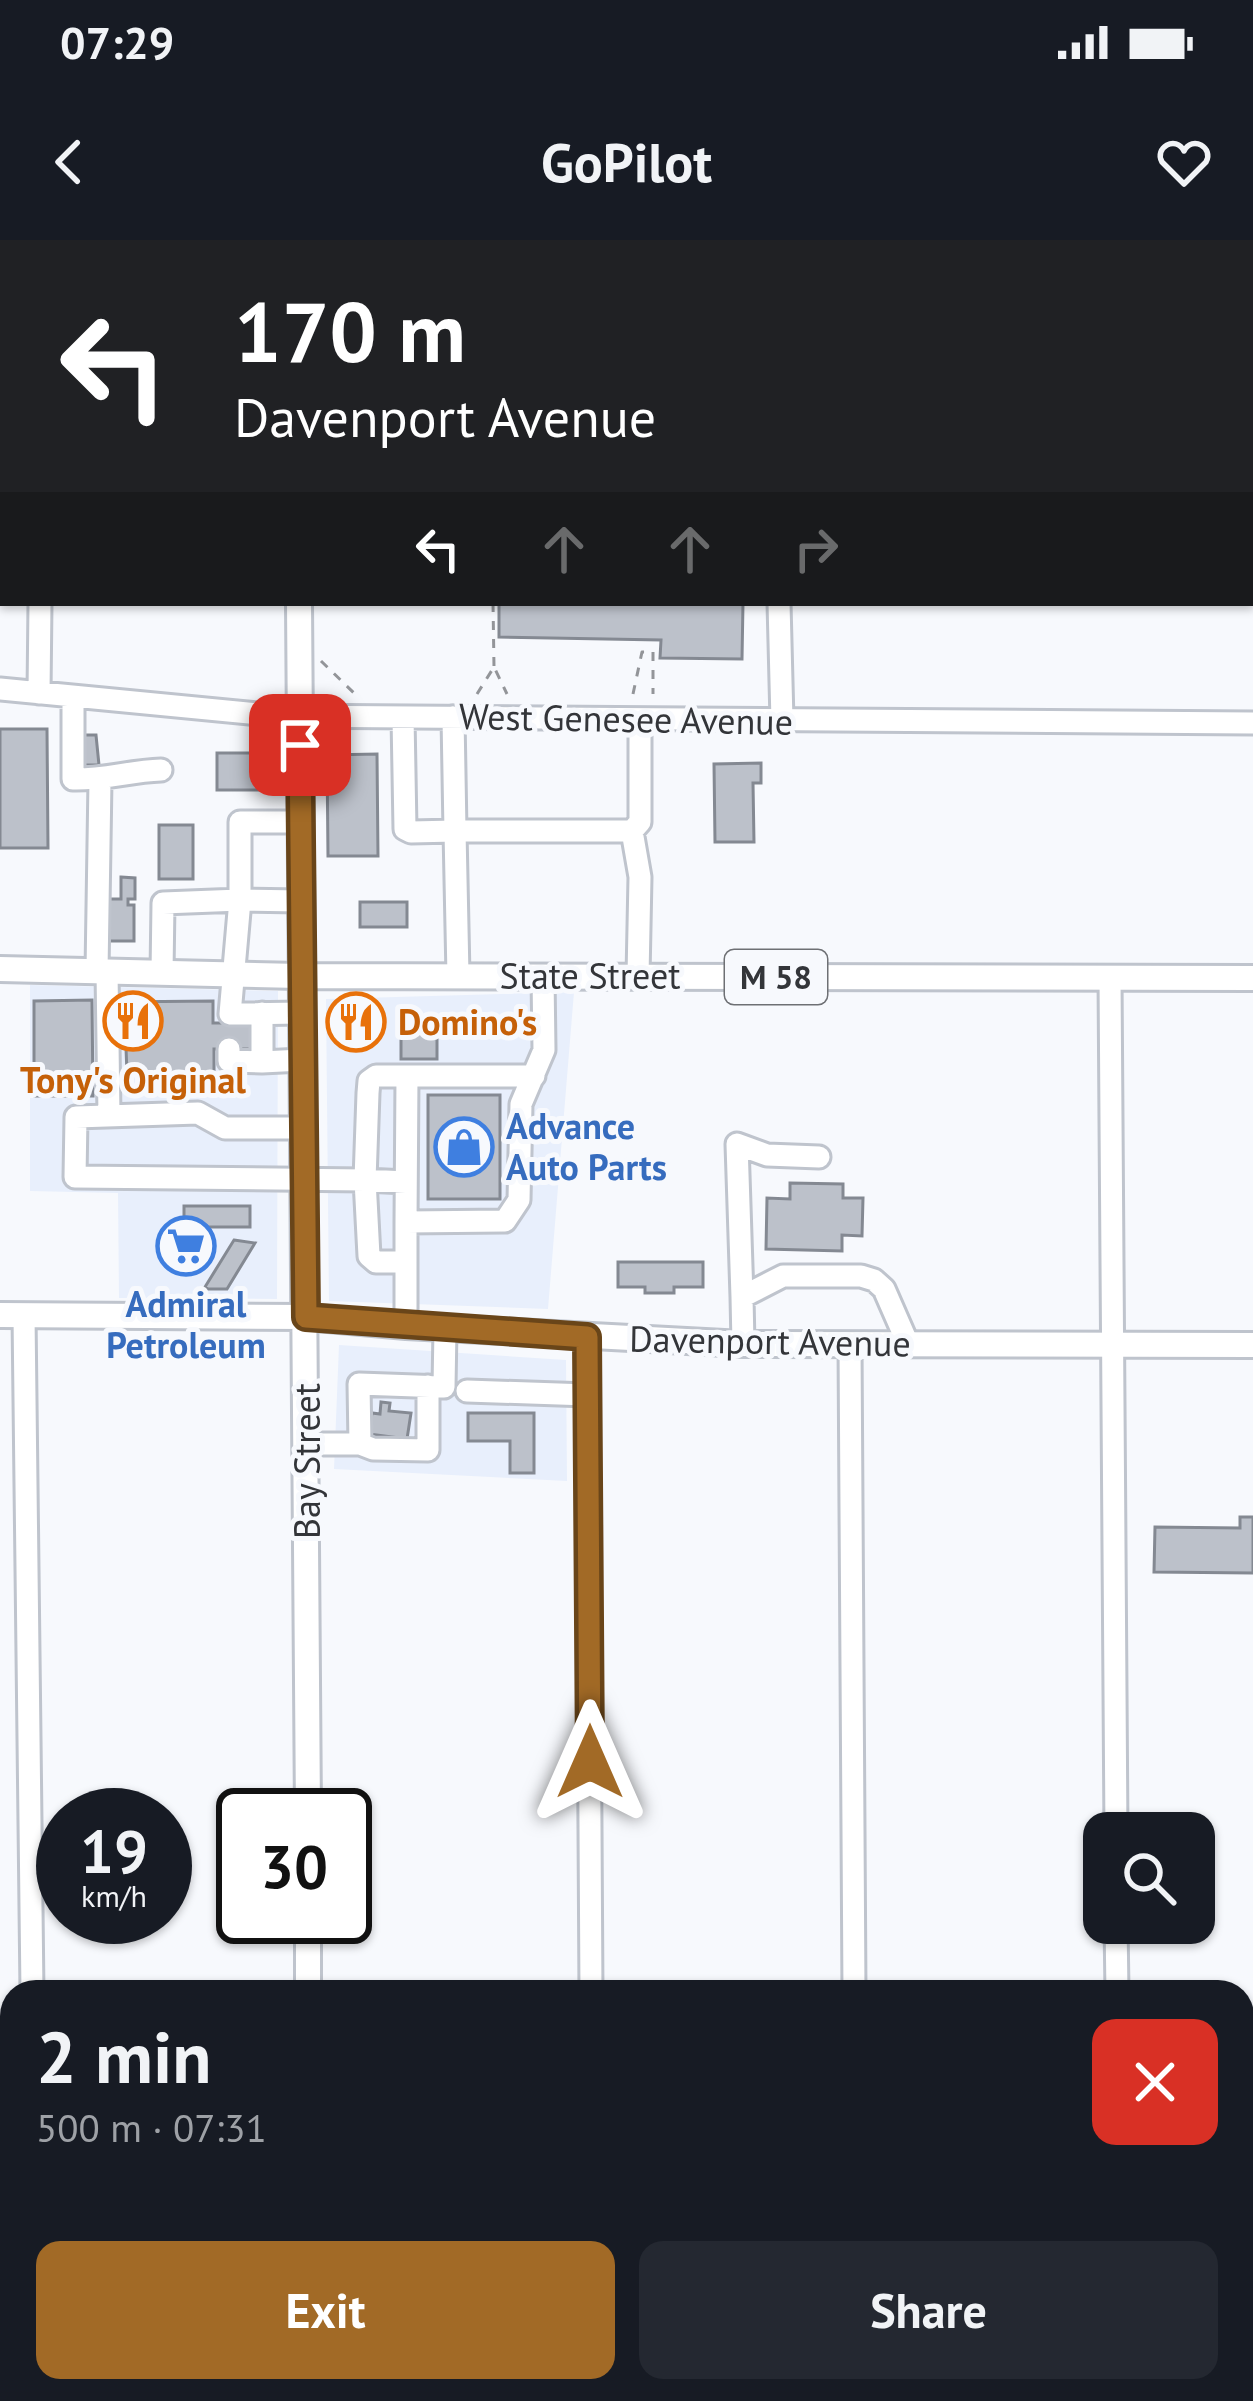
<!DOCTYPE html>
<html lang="en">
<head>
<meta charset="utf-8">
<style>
	:root { --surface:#171b24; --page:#242831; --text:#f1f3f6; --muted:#9ea1a6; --accent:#a26a26 }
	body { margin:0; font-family:"PT Sans",sans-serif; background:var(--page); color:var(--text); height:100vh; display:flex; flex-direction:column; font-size:45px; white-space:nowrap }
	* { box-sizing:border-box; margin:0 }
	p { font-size:39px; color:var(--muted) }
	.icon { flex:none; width:66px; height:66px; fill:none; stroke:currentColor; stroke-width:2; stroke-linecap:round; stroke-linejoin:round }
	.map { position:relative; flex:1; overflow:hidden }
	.sheet { position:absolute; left:0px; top:1740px; width:1254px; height:423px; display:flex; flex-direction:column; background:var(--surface); border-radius:36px 36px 0 0; box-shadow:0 3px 9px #0004 }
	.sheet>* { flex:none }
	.guide { position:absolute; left:0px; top:0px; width:1254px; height:366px; box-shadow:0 3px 9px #0004; background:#202124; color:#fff; overflow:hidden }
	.buttons { position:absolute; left:1083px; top:1572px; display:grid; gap:24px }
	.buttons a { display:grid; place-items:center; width:132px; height:132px; border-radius:24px; background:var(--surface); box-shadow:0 3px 9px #0004; font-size:60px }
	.speed { position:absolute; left:36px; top:1548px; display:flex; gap:24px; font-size:60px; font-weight:700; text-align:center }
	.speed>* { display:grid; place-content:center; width:156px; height:156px; border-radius:50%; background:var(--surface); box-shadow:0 3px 9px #0004; line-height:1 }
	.speed small { font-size:30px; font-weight:400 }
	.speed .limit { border:6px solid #111; border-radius:18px; background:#fff; color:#111 }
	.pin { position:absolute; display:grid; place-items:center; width:102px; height:102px; color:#fff; margin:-51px; border-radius:24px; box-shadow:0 6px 18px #0006 }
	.me { position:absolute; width:132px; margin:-66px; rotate:0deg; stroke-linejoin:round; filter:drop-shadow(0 0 9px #0008) }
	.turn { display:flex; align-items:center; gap:42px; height:252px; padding:0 36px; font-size:54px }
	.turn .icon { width:156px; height:156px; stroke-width:2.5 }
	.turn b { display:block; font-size:84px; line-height:102px }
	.lanes { display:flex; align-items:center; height:114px; padding:0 36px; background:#0003; justify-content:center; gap:60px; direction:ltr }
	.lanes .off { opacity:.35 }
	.round { display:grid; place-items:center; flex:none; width:126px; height:126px; border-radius:24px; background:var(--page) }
	.headline { display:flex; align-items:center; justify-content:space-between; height:204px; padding:0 36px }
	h1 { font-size:72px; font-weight:700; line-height:90px }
	.action { display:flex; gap:24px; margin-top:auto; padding:24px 36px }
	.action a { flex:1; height:138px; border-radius:24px; background:var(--accent); color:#fff; font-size:48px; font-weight:700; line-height:138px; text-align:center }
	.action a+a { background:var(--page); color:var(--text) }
	.status { display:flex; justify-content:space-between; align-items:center; height:84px; padding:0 60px; background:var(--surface); direction:ltr }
	.status svg { height:33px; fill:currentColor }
	header { display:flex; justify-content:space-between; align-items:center; height:156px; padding:0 36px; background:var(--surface); font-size:54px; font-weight:700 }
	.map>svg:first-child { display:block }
</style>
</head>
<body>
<div class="status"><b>07:29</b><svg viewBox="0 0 49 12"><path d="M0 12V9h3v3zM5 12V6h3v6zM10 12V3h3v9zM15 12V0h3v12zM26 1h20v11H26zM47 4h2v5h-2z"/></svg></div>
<header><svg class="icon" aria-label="back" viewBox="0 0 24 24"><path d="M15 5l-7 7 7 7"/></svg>GoPilot<svg class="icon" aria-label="heart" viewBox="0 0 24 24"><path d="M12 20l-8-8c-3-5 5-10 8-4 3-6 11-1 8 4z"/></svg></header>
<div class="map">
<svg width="1253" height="2161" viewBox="0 0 1253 2161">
	<rect width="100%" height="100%" fill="#f7f9fd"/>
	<path fill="#e8effc" d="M30 745 278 751 277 1059 119 1058 118 953 30 951Z
		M574 752 548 1069 329 1061 326 759Z
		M339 1105 566 1120 567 1241 334 1229Z"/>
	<path fill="#bcc1ca" stroke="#848992" stroke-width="3" d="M499 363H743L742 419 660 418 661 400 499 397Z
		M0 489H47L48 608H0Z
		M76 495H96L99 525H75Z
		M217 513H263V550H217Z
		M377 514 378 616H328L327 515Z
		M761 523V543H753L754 602H715L714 524Z
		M159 585H193V639H159Z
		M121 637 135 638V659H128V665H134V701H102V659H121Z
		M360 662H407V687H360Z
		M92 760 93 856H34V761Z
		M213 761V783H251V809H214V834H127L126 808H114L113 762Z
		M344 768H369V796H344Z
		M401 781H437V819H401Z
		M428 855H500V959H428Z
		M790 943 843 944V958H863L862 996 842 995V1011L766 1009 767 958 790 959Z
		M184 966H250V987H184Z
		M234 1000 255 1003 227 1049H208L205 1047Z
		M618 1022H703V1047H674V1053H645V1047H618Z
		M381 1162 390 1163 389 1171 411 1173 407 1199 369 1194 372 1173 380 1174Z
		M468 1173H534V1233H510V1201H468Z
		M1240 1277H1253V1333L1154 1332 1155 1287 1240 1288Z"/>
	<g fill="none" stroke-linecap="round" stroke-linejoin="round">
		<g stroke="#bfc4cd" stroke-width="27">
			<path id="minor" d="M36 0V3
				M1251 223H1253
				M779 363 782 481
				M0 449 279 476 1253 483
				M39 453 40 363
				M73 456V539C103 540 130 531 161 530
				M403 477 405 589 411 592 455 591 458 736
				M453 477 455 591H632L640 582V482
				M632 591 640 637 638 736
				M300 661 240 660 230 774 300 773
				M97 731 100 540
				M107 731 109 876
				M162 733 163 663 240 660V582H300
				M1110 737 1116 1593
				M262 773V822L302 820
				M229 809V821L262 822
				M304 888H225L198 873 76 877 75 937 365 940 368 853 369 841 376 836H534
				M406 982 407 836
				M406 1022H376L369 1016 365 940 406 942
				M742 1057 737 904 767 915 819 917
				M24 1075 32 1752
				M406 1086V982L505 981 519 960 521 864 544 810 543 736
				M587 1097 591 1752
				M743 1104 742 1057 783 1036H861L874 1040 884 1049 908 1104
				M850 1104 854 1752
				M467 1151 588 1155
				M307 1204H360L359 1144 444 1147 445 1089
				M360 1204 373 1209 428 1210V1146
				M1116 1683 1117 1752
				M0 1858H12
				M0 2079H12
				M1121 2151V2161"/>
		</g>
		<g stroke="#bfc4cd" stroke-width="30">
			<path id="major" d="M297 0V3
				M299 363 308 1575
				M0 729 299 736 1253 738
				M0 1075 306 1077 406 1086 743 1104 1253 1105
				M308 1677V1752
				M312 2151V2161"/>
		</g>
		<path stroke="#939599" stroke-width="3" stroke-dasharray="9 9" stroke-linecap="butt" d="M493 363 494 427
			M321 421 354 453
			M477 454 494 427 507 454
			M633 454 642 412H653V454"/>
		<use href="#minor" stroke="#fff" stroke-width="21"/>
		<use href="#major" stroke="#fff" stroke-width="24"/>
	</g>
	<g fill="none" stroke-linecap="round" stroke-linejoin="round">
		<g stroke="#694519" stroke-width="30">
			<path id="route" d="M300 505 306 1077 587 1097 590 1522"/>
		</g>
		<use href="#route" stroke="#a26a26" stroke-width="21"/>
	</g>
	<defs>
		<g id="restaurant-ring" transform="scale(3)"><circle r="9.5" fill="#f7f9fd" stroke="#e8710a" stroke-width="1.5"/><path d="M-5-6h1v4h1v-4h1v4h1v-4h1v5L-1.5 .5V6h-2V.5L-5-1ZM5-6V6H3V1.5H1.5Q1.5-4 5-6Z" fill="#e8710a"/></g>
		<g id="shop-ring" transform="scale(3)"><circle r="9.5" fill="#f7f9fd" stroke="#3f7fe0" stroke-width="1.5"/><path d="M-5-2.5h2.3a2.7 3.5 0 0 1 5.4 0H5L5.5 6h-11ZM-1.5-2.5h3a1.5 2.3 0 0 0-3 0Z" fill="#3f7fe0"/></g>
		<g id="supermarket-ring" transform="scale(3)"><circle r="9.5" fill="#f7f9fd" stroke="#3f7fe0" stroke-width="1.5"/><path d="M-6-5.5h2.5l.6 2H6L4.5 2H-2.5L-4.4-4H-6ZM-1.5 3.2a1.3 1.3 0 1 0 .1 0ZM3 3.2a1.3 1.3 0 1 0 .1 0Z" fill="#3f7fe0"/></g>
	</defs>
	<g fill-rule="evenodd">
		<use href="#restaurant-ring" x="133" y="781"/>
		<use href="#restaurant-ring" x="356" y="782"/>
		<use href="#shop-ring" x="464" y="907"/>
		<use href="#supermarket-ring" x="186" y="1006"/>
	</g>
	<g text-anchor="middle" stroke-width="10" stroke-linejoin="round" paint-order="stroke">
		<rect fill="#f7f9fd" stroke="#6e7074" stroke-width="3" x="725" y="710" width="102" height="54" rx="9"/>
		<g font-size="33" font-weight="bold" fill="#333539">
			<text x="776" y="749">M 58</text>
		</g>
		<g font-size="36" fill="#333539" stroke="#f7f9fd">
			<text transform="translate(626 479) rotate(1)" y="13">West Genesee Avenue</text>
			<text x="590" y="749">State Street</text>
			<text transform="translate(770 1101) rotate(1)" y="13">Davenport Avenue</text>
			<text transform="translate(307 1221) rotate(-90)" y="13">Bay Street</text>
		</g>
		<g font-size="36" font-weight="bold" fill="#c56008" stroke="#f7f9fd" text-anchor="start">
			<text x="398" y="795">Domino's</text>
			<text x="133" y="853" text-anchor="middle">Tony's Original</text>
		</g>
		<g font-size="36" font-weight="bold" fill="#366cbe" stroke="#f7f9fd" text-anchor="start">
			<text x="506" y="899">Advance<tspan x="506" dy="41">Auto Parts</tspan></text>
			<text x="186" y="1077" text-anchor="middle">Admiral<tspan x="186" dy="41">Petroleum</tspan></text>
		</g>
	</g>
</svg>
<div class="buttons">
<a><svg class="icon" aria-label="search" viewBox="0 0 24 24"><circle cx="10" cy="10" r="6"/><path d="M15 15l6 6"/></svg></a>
</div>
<div class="speed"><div>19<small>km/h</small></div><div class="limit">30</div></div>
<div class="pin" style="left:300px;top:505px;background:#d93025"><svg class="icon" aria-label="arrive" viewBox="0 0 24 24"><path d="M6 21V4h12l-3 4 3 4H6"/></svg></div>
<svg class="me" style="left:590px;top:1522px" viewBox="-20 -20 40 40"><path d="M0-17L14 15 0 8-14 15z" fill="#a26a26" stroke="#fff" stroke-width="4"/></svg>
<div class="guide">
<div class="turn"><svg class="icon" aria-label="left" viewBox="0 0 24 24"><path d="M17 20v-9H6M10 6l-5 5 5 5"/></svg><div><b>170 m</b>Davenport Avenue</div></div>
<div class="lanes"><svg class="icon" aria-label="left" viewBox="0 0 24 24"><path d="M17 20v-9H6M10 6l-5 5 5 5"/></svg><svg class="icon off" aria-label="ahead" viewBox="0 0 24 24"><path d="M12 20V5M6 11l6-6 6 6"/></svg><svg class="icon off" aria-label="ahead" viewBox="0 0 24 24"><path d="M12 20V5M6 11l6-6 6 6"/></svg><svg class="icon off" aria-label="right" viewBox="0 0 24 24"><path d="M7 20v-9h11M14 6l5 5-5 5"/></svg></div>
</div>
<section class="sheet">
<div class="headline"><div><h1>2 min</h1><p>500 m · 07:31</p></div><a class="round" style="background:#d93025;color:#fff"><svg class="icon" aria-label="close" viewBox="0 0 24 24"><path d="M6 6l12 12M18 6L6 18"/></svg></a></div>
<div class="action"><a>Exit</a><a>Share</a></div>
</section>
</div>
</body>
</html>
